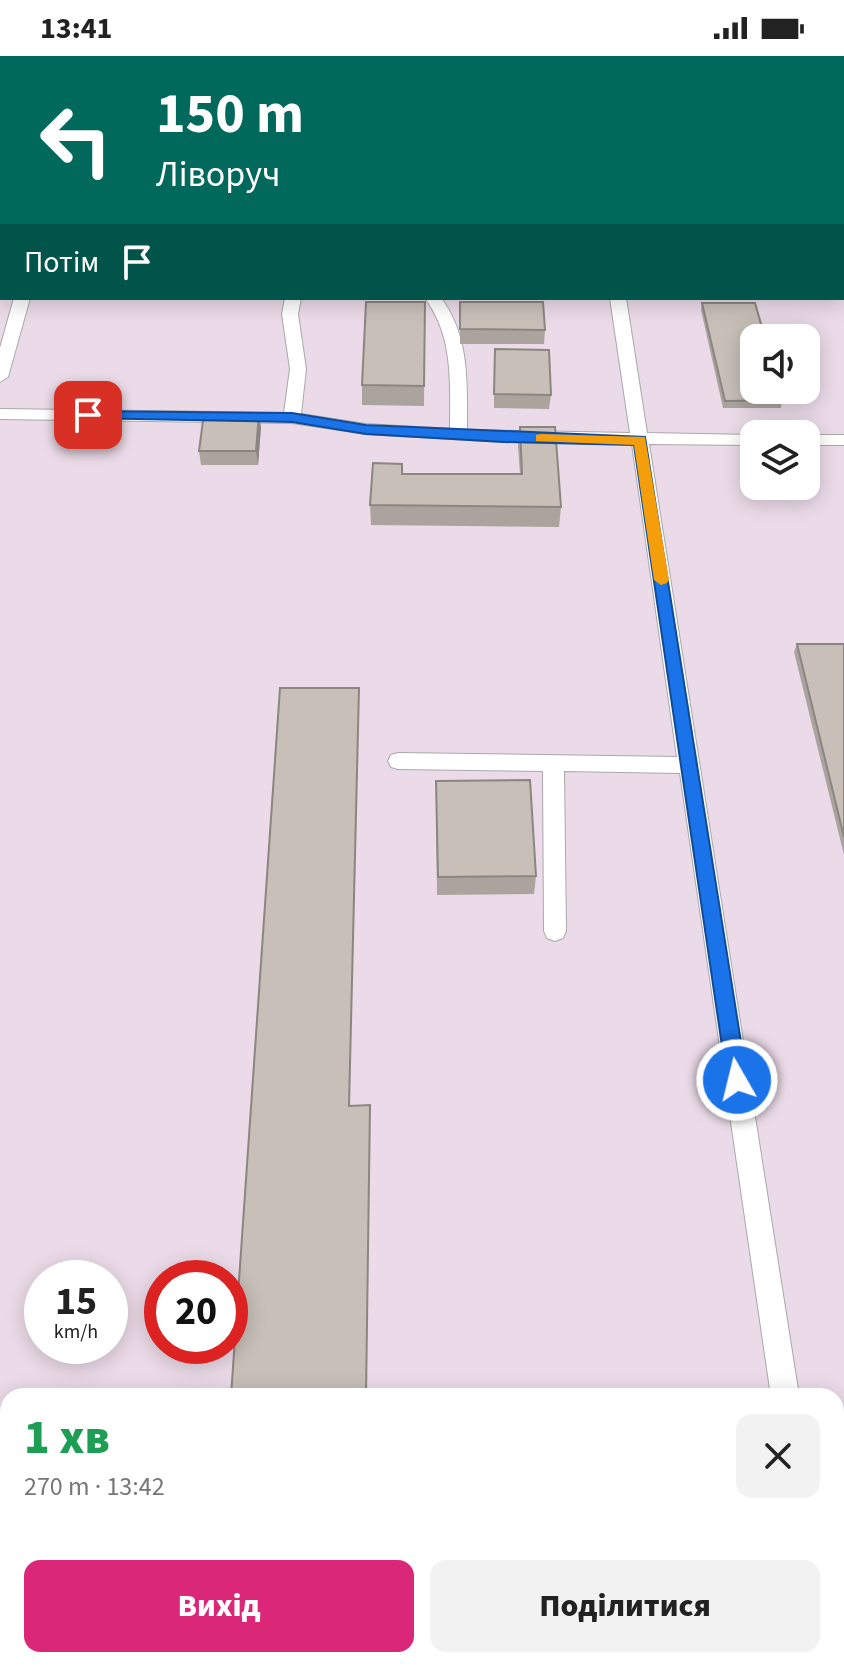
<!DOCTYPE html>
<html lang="uk">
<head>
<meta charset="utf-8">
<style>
	:root { --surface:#fff; --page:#f2f2f2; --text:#222; --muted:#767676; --accent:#db2777 }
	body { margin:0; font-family:"Source Sans 3",sans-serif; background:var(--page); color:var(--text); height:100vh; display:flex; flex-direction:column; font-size:30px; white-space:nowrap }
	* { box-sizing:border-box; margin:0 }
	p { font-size:26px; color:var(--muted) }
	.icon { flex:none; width:44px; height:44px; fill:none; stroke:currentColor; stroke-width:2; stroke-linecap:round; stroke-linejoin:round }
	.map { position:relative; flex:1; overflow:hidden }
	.side { position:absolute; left:0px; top:1332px; width:844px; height:280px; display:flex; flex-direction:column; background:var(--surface); border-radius:24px 24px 0 0; box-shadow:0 4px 20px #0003 }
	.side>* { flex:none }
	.guide { position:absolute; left:0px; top:0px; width:844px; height:244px; box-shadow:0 4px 20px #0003; background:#00695c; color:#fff; overflow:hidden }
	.controls { position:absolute; left:740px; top:268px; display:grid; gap:16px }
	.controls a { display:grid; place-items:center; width:80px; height:80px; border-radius:16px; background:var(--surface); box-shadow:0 4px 20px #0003; font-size:40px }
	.speed { position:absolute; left:24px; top:1204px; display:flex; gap:16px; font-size:40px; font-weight:700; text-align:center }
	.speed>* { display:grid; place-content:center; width:104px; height:104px; border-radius:50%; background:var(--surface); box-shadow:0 4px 20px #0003; line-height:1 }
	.speed small { font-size:20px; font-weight:400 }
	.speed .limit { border:12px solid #d22; background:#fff; color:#111 }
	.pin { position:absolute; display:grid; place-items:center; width:68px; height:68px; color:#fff; margin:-34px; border-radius:16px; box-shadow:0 4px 12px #0006 }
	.me { position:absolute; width:88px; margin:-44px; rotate:352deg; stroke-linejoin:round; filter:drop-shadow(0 0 6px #0008) }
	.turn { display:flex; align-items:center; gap:28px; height:168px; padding:0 24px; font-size:36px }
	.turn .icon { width:104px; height:104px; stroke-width:2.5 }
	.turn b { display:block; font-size:56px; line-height:68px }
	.then { display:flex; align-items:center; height:76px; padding:0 24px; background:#0003; gap:16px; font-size:30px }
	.round { display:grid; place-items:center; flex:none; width:84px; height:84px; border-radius:16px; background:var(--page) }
	.headline { display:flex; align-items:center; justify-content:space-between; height:136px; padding:0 24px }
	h1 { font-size:48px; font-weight:800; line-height:60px; color:#1e9e55 }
	.primary-button { display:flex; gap:16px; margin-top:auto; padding:16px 24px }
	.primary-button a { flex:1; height:92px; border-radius:16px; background:var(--accent); color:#fff; font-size:32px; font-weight:800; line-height:92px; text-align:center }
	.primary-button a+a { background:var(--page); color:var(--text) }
	.status { display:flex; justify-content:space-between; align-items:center; height:56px; padding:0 40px; background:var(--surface); direction:ltr }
	.status svg { height:22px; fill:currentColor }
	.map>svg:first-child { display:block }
</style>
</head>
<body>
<div class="status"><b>13:41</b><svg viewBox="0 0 49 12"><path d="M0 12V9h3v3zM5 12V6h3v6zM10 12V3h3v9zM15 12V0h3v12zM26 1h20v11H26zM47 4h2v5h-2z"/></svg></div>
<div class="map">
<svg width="844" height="1612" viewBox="0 0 844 1612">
	<rect width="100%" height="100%" fill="#f2efe9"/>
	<path fill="#ebdbe8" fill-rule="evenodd" d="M0 0H844V1612H0ZM2 2H842V242H2ZM754 282H806V334H754ZM754 378H806V430H754ZM42 1222H110V1290H42ZM162 1222H230V1290H162ZM8 1340H836V1604H8Z"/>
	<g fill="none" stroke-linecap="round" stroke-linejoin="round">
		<g stroke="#a9a9a9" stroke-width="2">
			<path id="service" d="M443 0H455V2H443Z
				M574 0H586L587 2H575Z
				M792 0H804L805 2H793Z
				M0 57H2V65H0Z
				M842 118H844V131H842Z
				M14 242H30L8 321 0 326V292Z
				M285 242H301L298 258 306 313 301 358 366 368 450 373C450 326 454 282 425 242H441C470 281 467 327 467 374L630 377 610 242H626L647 377 754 379V389L649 388 799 1340H771L680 717 564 715 566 875 563 882 555 885 547 882 544 875 543 715 398 713 391 711 388 705 391 699 398 697 677 701 632 388 504 386 366 378 292 367 0 363V353L284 357 290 313 282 258Z
				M806 379H844V389H806Z
				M836 1593 842 1612H810L809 1604H836Z"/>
		</g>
		<use href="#service" fill="#fff" fill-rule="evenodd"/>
	</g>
	<path fill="#aba49e" d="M820 0H844V4H842V2H821Z
		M425 246 424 350 362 349V329Z
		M460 246 545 274 544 288H460Z
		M702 247 782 344 781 352H723L701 254Z
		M494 307 551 339 549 353 494 352Z
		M261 371 258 409H201L199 395Z
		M520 371 561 451 559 471 371 469 370 449 402 418H520L518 391Z
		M797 588H844V799L794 596Z
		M436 743 536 820 534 838 437 839Z"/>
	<path fill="#8b8681" d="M259 357 261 371 258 409 256 395Z"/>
	<path fill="#c7bfb8" stroke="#8b8681" stroke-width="2" d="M0 0H46L45 2H2V38H0Z
		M98 0H121V2H98Z
		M244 0H275V2H243Z
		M357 0H422V2H356Z
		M504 0H528L529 2H504Z
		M653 0H782V2H653Z
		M842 39H844V58L842 54Z
		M366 246H425L424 330 362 329Z
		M460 246H543L545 274 460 273Z
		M702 247H755L765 282H754V334H780L782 344 725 345Z
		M495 293 549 294 551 339 494 338Z
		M204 357H259L256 395H199Z
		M520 371H555L561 451 370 449 373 407 402 408V418H522Z
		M797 588H844V781Z
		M280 632H359L349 1050 370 1049 366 1340H231Z
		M530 724 536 820 438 821 436 725Z
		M213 1604H362V1612H212Z"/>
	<path fill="#1a73e8" stroke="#114b97" stroke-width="2" d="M88 355 292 357 366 369 645 381 747 1024 744 1031 737 1033 730 1031 727 1024 634 389 504 386 366 378 292 366 83 362V356Z"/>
	<path fill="#f59e0b" d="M541 378 645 381 669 524 667 527 661 529 654 524 634 389 536 385V379Z"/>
</svg>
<div class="controls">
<a><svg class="icon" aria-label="sound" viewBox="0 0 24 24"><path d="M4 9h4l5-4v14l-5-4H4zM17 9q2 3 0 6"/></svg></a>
<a><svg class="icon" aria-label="layers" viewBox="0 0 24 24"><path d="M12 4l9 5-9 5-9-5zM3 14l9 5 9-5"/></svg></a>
</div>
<div class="speed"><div>15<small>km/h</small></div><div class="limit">20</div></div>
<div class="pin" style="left:88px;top:359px;background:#d93025"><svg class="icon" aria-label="arrive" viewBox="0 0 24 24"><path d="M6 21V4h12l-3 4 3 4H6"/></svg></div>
<svg class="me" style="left:737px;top:1024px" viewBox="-20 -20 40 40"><circle r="17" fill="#1a73e8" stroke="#fff" stroke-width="3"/><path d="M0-11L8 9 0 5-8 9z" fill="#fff"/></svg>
<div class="guide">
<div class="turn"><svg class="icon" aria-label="left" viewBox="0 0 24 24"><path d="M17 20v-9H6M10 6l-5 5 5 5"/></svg><div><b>150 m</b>Ліворуч</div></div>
<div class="then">Потім<svg class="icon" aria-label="arrive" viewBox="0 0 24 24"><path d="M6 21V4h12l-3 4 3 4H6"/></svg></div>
</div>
<section class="side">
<div class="headline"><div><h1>1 хв</h1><p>270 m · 13:42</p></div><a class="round"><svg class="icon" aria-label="close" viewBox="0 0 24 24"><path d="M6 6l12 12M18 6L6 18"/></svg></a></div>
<div class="primary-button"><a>Вихід</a><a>Поділитися</a></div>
</section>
</div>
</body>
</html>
